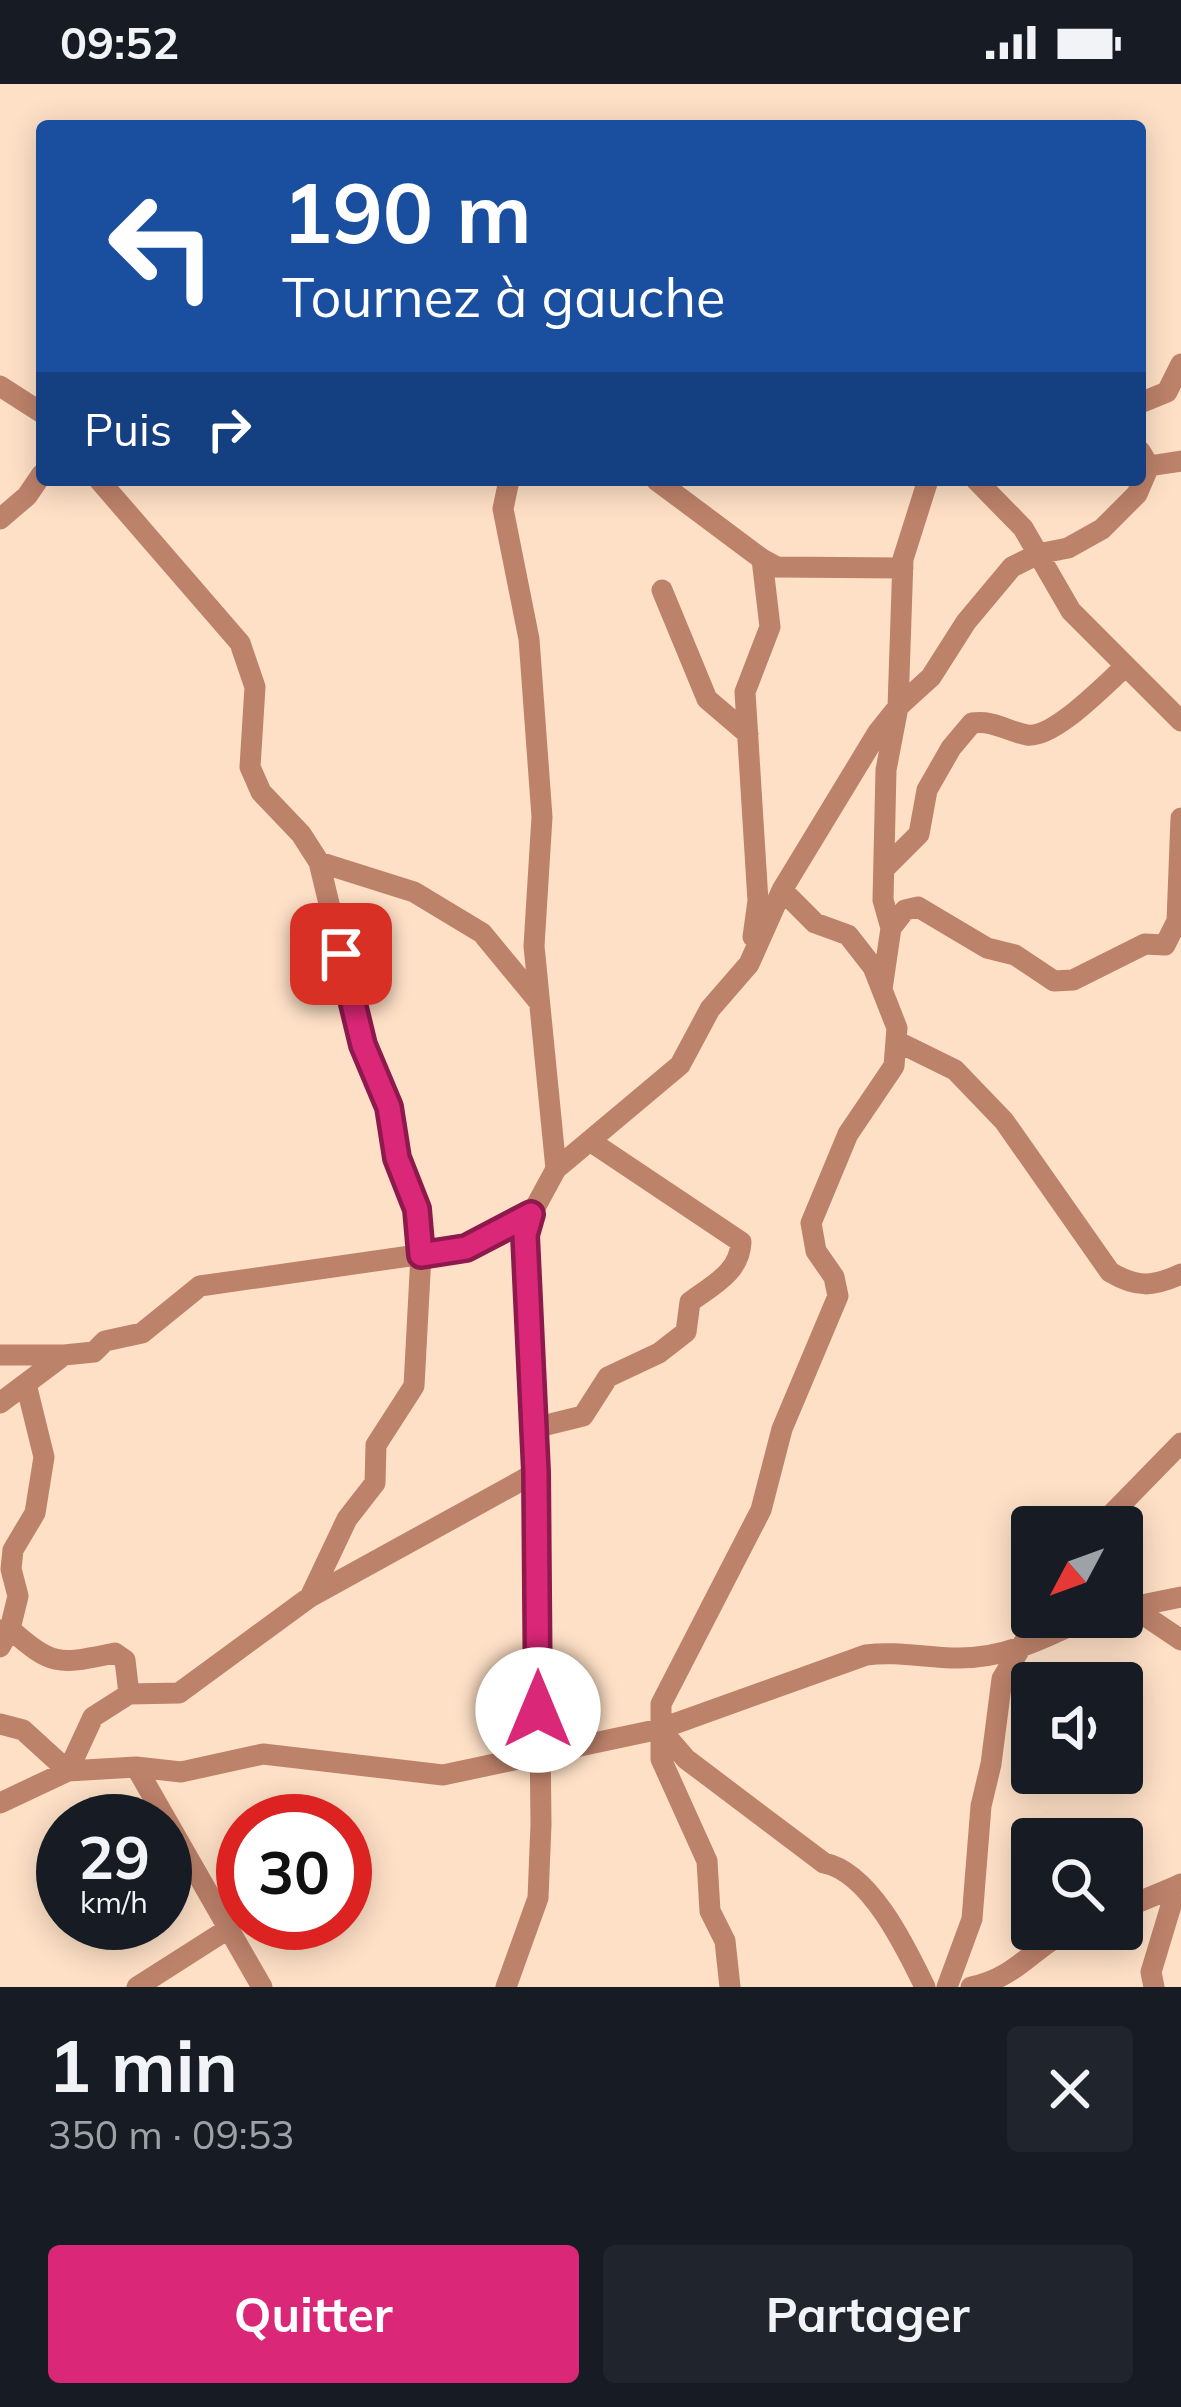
<!DOCTYPE html>
<html lang="fr">
<head>
<meta charset="utf-8">
<style>
	:root { --surface:#171b24; --page:#20242c; --text:#f1f3f6; --muted:#9ea1a6; --accent:#db2777 }
	body { margin:0; font-family:Mulish,sans-serif; background:var(--page); color:var(--text); height:100vh; display:flex; flex-direction:column; font-size:45px; white-space:nowrap }
	* { box-sizing:border-box; margin:0 }
	p { font-size:39px; color:var(--muted) }
	.icon { flex:none; width:66px; height:66px; fill:none; stroke:currentColor; stroke-width:2; stroke-linecap:round; stroke-linejoin:round }
	.map { position:relative; height:1903px; overflow:hidden }
	.side { display:flex; flex-direction:column; background:var(--surface); flex:1 }
	.side>* { flex:none }
	.top-card { position:absolute; left:36px; top:36px; width:1110px; height:366px; border-radius:12px; box-shadow:0 6px 30px #0003; background:#1a4fa0; color:#fff; overflow:hidden }
	.needle { width:78px; rotate:229deg }
	.tools { position:absolute; left:1011px; top:1422px; display:grid; gap:24px }
	.tools a { display:grid; place-items:center; width:132px; height:132px; border-radius:12px; background:var(--surface); box-shadow:0 6px 30px #0003; font-size:60px }
	.speed { position:absolute; left:36px; top:1710px; display:flex; gap:24px; font-size:60px; font-weight:700; text-align:center }
	.speed>* { display:grid; place-content:center; width:156px; height:156px; border-radius:50%; background:var(--surface); box-shadow:0 6px 30px #0003; line-height:1 }
	.speed small { font-size:30px; font-weight:400 }
	.speed .limit { border:18px solid #d22; background:#fff; color:#111 }
	.pin { position:absolute; display:grid; place-items:center; width:102px; height:102px; color:#fff; margin:-51px; border-radius:24px; box-shadow:0 6px 18px #0006 }
	.me { position:absolute; width:132px; margin:-66px; rotate:0deg; stroke-linejoin:round; filter:drop-shadow(0 0 9px #0008) }
	.turn { display:flex; align-items:center; gap:42px; height:252px; padding:0 48px; font-size:54px }
	.turn .icon { width:156px; height:156px; stroke-width:2.5 }
	.turn b { display:block; font-size:84px; line-height:102px }
	.then { display:flex; align-items:center; height:114px; padding:0 48px; background:#0003; gap:24px; font-size:45px }
	.round { display:grid; place-items:center; flex:none; width:126px; height:126px; border-radius:12px; background:var(--page) }
	.summary { display:flex; align-items:center; justify-content:space-between; height:204px; padding:0 48px }
	h1 { font-size:72px; font-weight:700; line-height:90px }
	.action { display:flex; gap:24px; margin-top:auto; padding:24px 48px }
	.action a { flex:1; height:138px; border-radius:12px; background:var(--accent); color:#fff; font-size:48px; font-weight:700; line-height:138px; text-align:center }
	.action a+a { background:var(--page); color:var(--text) }
	.status { display:flex; justify-content:space-between; align-items:center; height:84px; padding:0 60px; background:var(--surface); direction:ltr }
	.status svg { height:33px; fill:currentColor }
	.map>svg:first-child { display:block }
</style>
</head>
<body>
<div class="status"><b>09:52</b><svg viewBox="0 0 49 12"><path d="M0 12V9h3v3zM5 12V6h3v6zM10 12V3h3v9zM15 12V0h3v12zM26 1h20v11H26zM47 4h2v5h-2z"/></svg></div>
<div class="map">
<svg width="1181" height="1903" viewBox="0 0 1181 1903">
	<rect width="100%" height="100%" fill="#fee0c6"/>
	<g fill="none" stroke-linecap="round" stroke-linejoin="round">
		<path stroke="#bd826a" stroke-width="21" d="M0 302 42 329
			M1140 319 1167 308 1181 280
			M1140 367 1149 382 1181 377
			M99 396 240 559 255 603 250 683 261 708 301 750 319 778 363 961 389 1023 397 1074 417 1125 421 1171 414 1302 376 1361 375 1399 347 1435 310 1513
			M656 396 762 475 777 483 903 484
			M976 396 1023 444 1071 527 1181 637
			M0 435 27 412 42 390
			M662 506 707 615 748 650
			M319 778 414 808 482 849 539 918
			M884 785 919 750 927 706 951 664 972 639C994 636 1006 647 1027 651 1054 655 1105 600 1126 582
			M891 844 905 826 918 823 987 864 1015 871 1054 897 1073 896 1145 860 1165 861 1177 837 1181 734
			M753 853 758 817 745 608 770 543 762 475
			M882 905 891 844 883 816 886 686 898 623 903 475 928 396
			M896 957 955 986 1004 1037 1110 1188C1137 1204 1153 1203 1181 1190
			M556 1085 680 981 710 925 749 880 782 806 878 648 898 623 931 593 966 538 1012 483 1038 470 1068 464 1102 445 1137 410 1149 382
			M0 1271H63
			M0 1319 64 1271 94 1268 105 1257 142 1249 200 1202 466 1164 531 1131
			M534 1344 583 1332 608 1293 659 1269 686 1248 690 1218C713 1201 740 1188 741 1158L590 1057
			M1099 1443 1181 1359
			M1132 1523 1181 1556
			M1122 1525 1181 1513
			M0 1546 10 1545C54 1584 60 1580 115 1569L125 1576 129 1610
			M0 1563 10 1545 18 1512 11 1485 13 1466 35 1429 44 1373 26 1300
			M0 1640 23 1646 68 1687 93 1633 129 1610 179 1609 310 1513 537 1388
			M660 1645 686 1675 824 1779C870 1788 906 1864 925 1903
			M136 1683 262 1903
			M0 1719 68 1687 136 1683 181 1688 263 1670 443 1691 660 1645 866 1571C896 1567 921 1573 952 1574 1003 1576 1045 1554 1089 1533
			M1122 1825 1177 1802
			M137 1903 228 1845
			M506 1903 538 1814 541 1740 537 1388 525 1151 531 1131 556 1085 534 862 542 733 529 555 503 425 509 396
			M730 1903 725 1857 710 1827 707 1777 661 1675V1620L761 1426 782 1345 838 1212 834 1193 816 1167 811 1139 848 1050 894 982 897 944 873 883 848 851 815 839 782 806
			M947 1903 972 1835 981 1722 991 1680 1002 1595 1039 1533
			M971 1903C1019 1893 1032 1862 1073 1845
			M1154 1903 1151 1888 1177 1802 1181 1800"/>
	</g>
	<g fill="none" stroke-linecap="round" stroke-linejoin="round">
		<g stroke="#8e194d" stroke-width="30">
			<path id="route" d="M341 870 363 961 389 1023 397 1074 417 1125 421 1171 466 1164 531 1130 525 1151 536 1388 538 1626"/>
		</g>
		<use href="#route" stroke="#db2777" stroke-width="21"/>
	</g>
</svg>
<div class="tools">
<a><svg class="needle" viewBox="-14 -14 28 28"><path d="M0-13l5 13h-10z" fill="#e53935"/><path d="M0 13l5-13h-10z" fill="#9ea1a6"/></svg></a>
<a><svg class="icon" aria-label="sound" viewBox="0 0 24 24"><path d="M4 9h4l5-4v14l-5-4H4zM17 9q2 3 0 6"/></svg></a>
<a><svg class="icon" aria-label="search" viewBox="0 0 24 24"><circle cx="10" cy="10" r="6"/><path d="M15 15l6 6"/></svg></a>
</div>
<div class="speed"><div>29<small>km/h</small></div><div class="limit">30</div></div>
<div class="pin" style="left:341px;top:870px;background:#d93025"><svg class="icon" aria-label="arrive" viewBox="0 0 24 24"><path d="M6 21V4h12l-3 4 3 4H6"/></svg></div>
<svg class="me" style="left:538px;top:1626px" viewBox="-20 -20 40 40"><circle r="19" fill="#fff"/><path d="M0-13L10 11 0 6-10 11z" fill="#db2777"/></svg>
<div class="top-card">
<div class="turn"><svg class="icon" aria-label="left" viewBox="0 0 24 24"><path d="M17 20v-9H6M10 6l-5 5 5 5"/></svg><div><b>190 m</b>Tournez à gauche</div></div>
<div class="then">Puis<svg class="icon" aria-label="right" viewBox="0 0 24 24"><path d="M7 20v-9h11M14 6l5 5-5 5"/></svg></div>
</div>
</div>
<section class="side">
<div class="summary"><div><h1>1 min</h1><p>350 m · 09:53</p></div><a class="round"><svg class="icon" aria-label="close" viewBox="0 0 24 24"><path d="M6 6l12 12M18 6L6 18"/></svg></a></div>
<div class="action"><a>Quitter</a><a>Partager</a></div>
</section>
</body>
</html>
